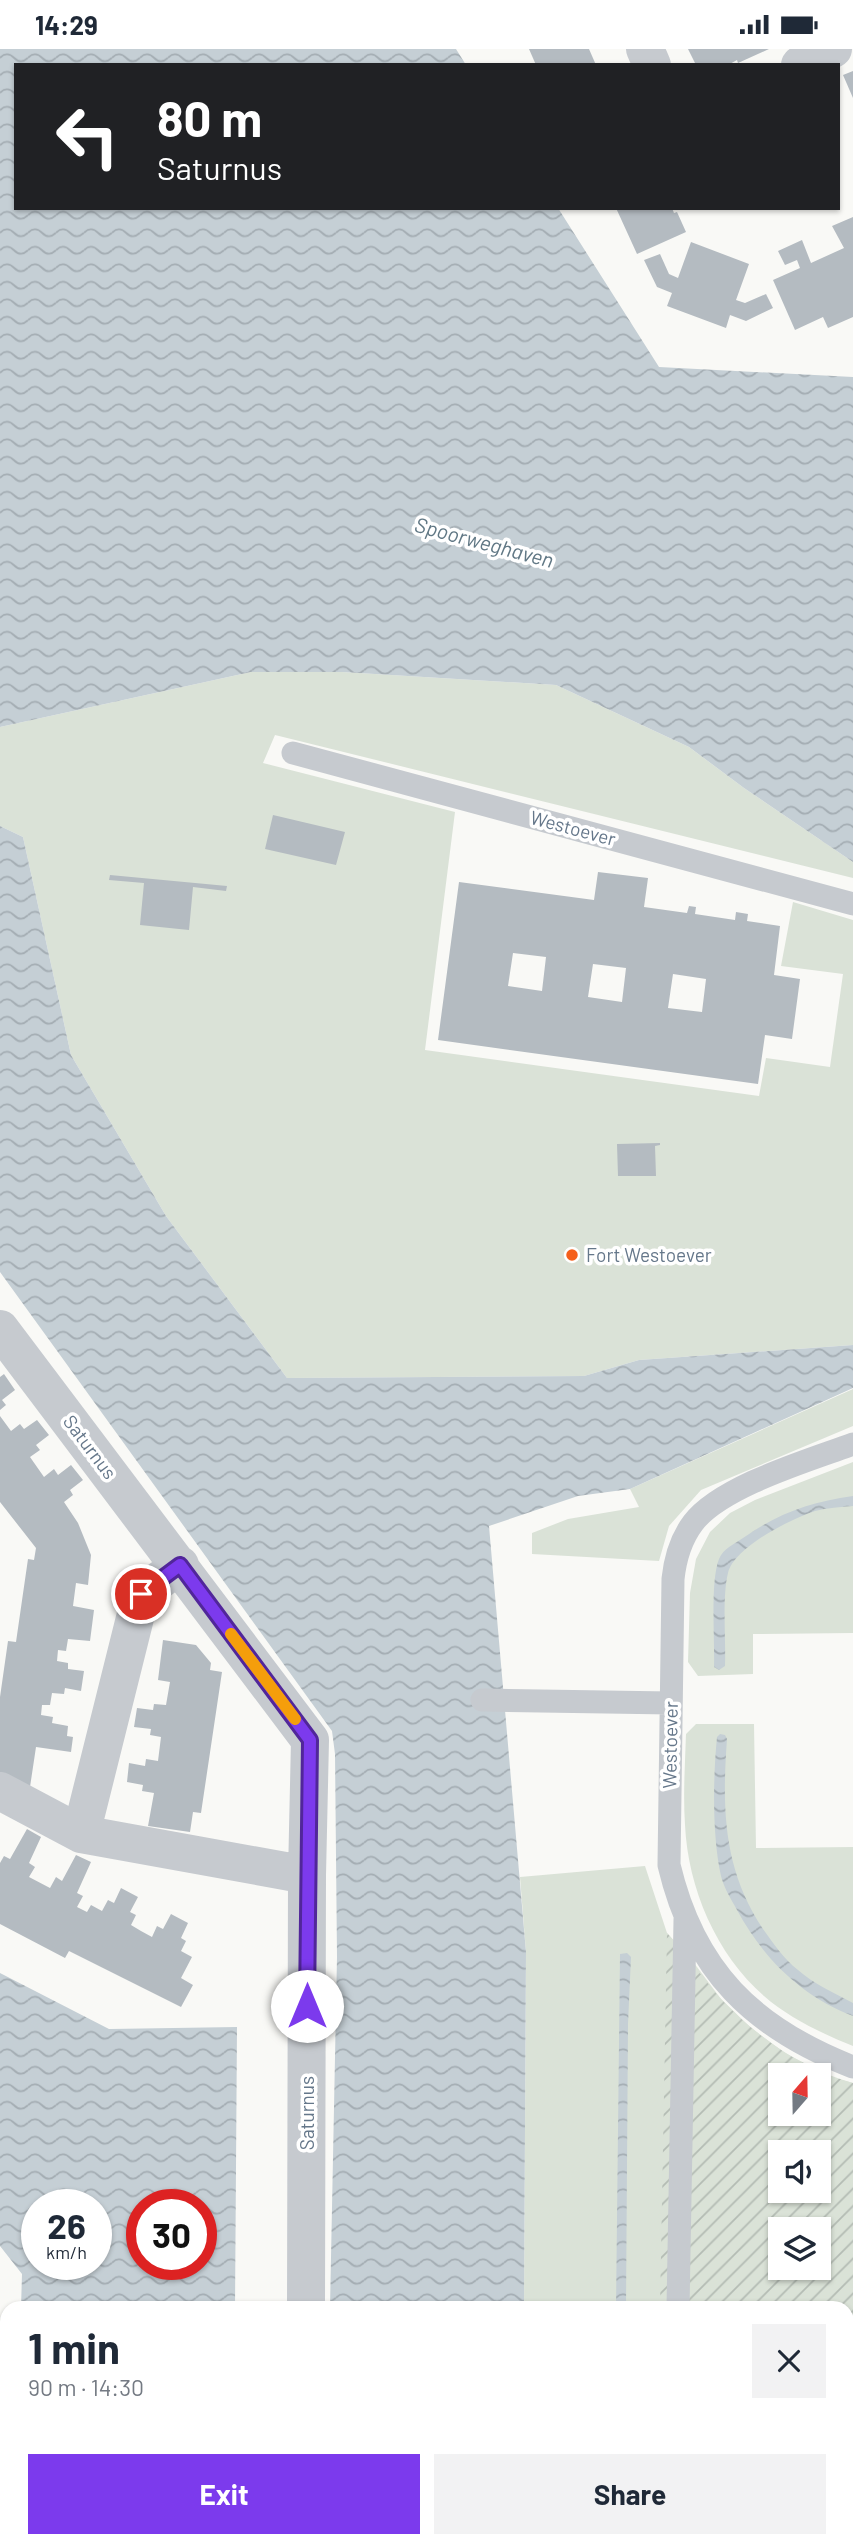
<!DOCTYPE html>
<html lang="en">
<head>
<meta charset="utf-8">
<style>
	:root { --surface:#fff; --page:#f2f2f3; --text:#1f2937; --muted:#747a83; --accent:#7c3aed }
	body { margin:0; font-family:Barlow,sans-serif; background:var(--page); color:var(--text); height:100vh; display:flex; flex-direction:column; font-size:26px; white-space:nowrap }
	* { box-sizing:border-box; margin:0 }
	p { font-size:23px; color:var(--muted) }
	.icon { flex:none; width:38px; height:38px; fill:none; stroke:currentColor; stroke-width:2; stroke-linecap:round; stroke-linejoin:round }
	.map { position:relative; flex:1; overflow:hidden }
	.details { position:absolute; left:0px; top:2252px; width:854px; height:247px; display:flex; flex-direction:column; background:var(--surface); border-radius:21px 21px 0 0; box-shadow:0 2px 5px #0004 }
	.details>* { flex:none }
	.top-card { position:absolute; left:14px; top:14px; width:826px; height:147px; border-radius:0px; box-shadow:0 2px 5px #0004; background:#202124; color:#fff; overflow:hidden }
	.needle { width:46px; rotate:20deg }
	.controls { position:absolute; left:768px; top:2014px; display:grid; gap:14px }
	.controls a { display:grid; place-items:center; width:63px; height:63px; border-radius:0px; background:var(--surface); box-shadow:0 2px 5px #0004; font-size:35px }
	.speed { position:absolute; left:21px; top:2140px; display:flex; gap:14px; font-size:35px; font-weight:700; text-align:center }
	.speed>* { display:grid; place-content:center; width:91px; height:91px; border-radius:50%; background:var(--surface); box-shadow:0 2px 5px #0004; line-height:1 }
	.speed small { font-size:18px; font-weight:400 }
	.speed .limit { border:10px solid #d22; background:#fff; color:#111 }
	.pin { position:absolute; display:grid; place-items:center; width:60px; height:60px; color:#fff; margin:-30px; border:4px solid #fff; border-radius:50%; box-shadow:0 2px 7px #0007 }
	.me { position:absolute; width:77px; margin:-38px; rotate:0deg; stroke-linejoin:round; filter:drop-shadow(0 0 5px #0008) }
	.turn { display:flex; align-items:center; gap:24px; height:147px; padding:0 28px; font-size:32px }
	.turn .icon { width:91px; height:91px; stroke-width:2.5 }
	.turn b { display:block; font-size:49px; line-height:60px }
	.round { display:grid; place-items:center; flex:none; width:74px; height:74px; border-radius:0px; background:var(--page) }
	.head { display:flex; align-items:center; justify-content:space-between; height:119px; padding:0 28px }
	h1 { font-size:42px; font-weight:700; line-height:52px }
	.button { display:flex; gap:14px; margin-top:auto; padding:14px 28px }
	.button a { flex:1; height:80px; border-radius:0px; background:var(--accent); color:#fff; font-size:28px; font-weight:700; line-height:80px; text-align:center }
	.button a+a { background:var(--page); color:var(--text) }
	.status { display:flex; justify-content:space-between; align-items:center; height:49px; padding:0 35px; background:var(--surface); direction:ltr }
	.status svg { height:19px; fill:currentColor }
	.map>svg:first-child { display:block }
</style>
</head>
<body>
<div class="status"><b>14:29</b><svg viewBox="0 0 49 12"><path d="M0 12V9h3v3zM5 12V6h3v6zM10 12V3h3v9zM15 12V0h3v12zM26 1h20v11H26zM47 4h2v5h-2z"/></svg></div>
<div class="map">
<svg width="853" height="2498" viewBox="0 0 853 2498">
	<defs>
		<pattern id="garden-furrows" width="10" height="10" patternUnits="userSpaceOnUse" patternTransform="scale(1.75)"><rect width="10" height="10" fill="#dae2d7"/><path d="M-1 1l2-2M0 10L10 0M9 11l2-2" fill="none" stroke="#b4bcb4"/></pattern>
		<pattern id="water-waves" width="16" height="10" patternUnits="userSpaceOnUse" patternTransform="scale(1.75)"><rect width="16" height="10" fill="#c5cfd5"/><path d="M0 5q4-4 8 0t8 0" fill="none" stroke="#a4adb3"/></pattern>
	</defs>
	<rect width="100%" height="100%" fill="#f9f9f6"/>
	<path fill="#dae2d7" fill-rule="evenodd" d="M251 623H342L556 636 689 698 744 739 853 813V829L275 686 263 714 455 763 425 1001 759 1047 766 1009 830 1018 843 925 781 917 793 853 853 871V1296L639 1311 584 1327 287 1329 166 1167 71 1006 23 788 0 777V678Z
		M853 1340V1377L701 1441 669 1477 659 1512 532 1505V1484L568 1470 639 1458 630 1440Z
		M853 1413V1584L753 1585V1625L698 1627 688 1613 690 1544 696 1510 710 1483 730 1464 755 1451Z
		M696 1675H754L756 1799 853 1798V1997C823 1985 789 1969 764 1947 716 1905 688 1839 685 1776 683 1746 685 1715 686 1685Z
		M645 1817 667 1884 691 1910 721 1950 750 1978 785 2004 831 2028 853 2034V2498H523V2492H847V2259H524L526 1903 520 1828ZM780 2026H819V2065H780ZM780 2104H819V2142H780ZM780 2180H819V2219H780Z"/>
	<path fill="url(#garden-furrows)" fill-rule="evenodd" d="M667 1884C687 1906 703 1930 722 1951 758 1989 803 2020 853 2034V2498H655V2492H847V2259H660ZM780 2026H819V2065H780ZM780 2104H819V2142H780ZM780 2180H819V2219H780Z"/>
	<path fill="url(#water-waves)" fill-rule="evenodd" d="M0 0H456L466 16H16V159H558L659 318 853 328V813L744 739 689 698 556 636 342 623H251L0 678Z
		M0 777 23 788 71 1006 166 1167 287 1329 584 1327 639 1311 853 1296V1339L630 1440 578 1447 489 1477 526 1903 524 2259H330L337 1908 335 1705 332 1682 0 1223Z
		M853 1447V1457C841 1458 827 1459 815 1462 791 1470 734 1498 728 1524 722 1548 726 1590 725 1617L719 1621 714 1618C715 1592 710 1532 719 1510 723 1500 734 1495 743 1489 779 1464 810 1453 853 1447Z
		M720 1685 725 1686 727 1690C722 1760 723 1820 763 1880 773 1894 784 1910 798 1921 814 1935 834 1944 853 1954V1967C801 1947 763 1909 737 1861 731 1850 724 1839 721 1827 712 1786 713 1729 717 1688Z
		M627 1904 631 1908 628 1975 626 2259H616L620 1905Z
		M0 1924 109 1980 237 1978 235 2259H21L22 2225 0 2197ZM96 2156V2216H37V2156ZM201 2156V2216H142V2156Z
		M12 2492H233V2498H12Z
		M327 2492H523V2498H327Z"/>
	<path fill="#b4bbc1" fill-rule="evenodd" d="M529 0H589L596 16H536Z
		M688 0H769L738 14 737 11 728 16H696Z
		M853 22V49L843 26Z
		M616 159H672L674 164 677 163 686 183 637 205Z
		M853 168V268L828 279 823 268 795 281 773 231 800 219 797 211 785 216 778 202 802 191 811 214 844 199 832 177Z
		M691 193 749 215 736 251 745 254 766 245 773 259 746 272 730 266 726 279 667 257 672 244 657 238 644 211 660 205 669 225 678 229Z
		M273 766 345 783 336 816 265 800Z
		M598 823 648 829 644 858 687 864 689 857 696 858 695 865 735 871 736 863 748 865 747 872 780 877 774 926 800 930 792 990 765 986 758 1035 438 991 459 833 594 851ZM513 904 546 908 542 942 508 937ZM593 915 626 919 622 953 588 948ZM673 925 706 930 702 963 668 959Z
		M110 826 227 837 226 842 193 838 189 881 140 876 144 834 109 831Z
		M660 1094V1096L655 1097 656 1127H618L617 1095Z
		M4 1325 15 1341 2 1351 6 1356 0 1361V1328Z
		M0 1367 11 1382 20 1375 24 1380 37 1371 49 1386 36 1396 40 1401 30 1408 44 1428 54 1420 58 1426 71 1416 83 1431 70 1441 73 1446 64 1453 78 1474 91 1506 88 1536 76 1534 73 1557 94 1561 90 1592 68 1590 66 1602 58 1601 57 1612 68 1614V1620L84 1622 81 1642 65 1639 64 1645 52 1644 50 1656H42L41 1666 53 1668 52 1674 68 1677 67 1687 73 1688 71 1703 36 1698 30 1738 0 1723V1648L8 1592 16 1593 28 1510 34 1511 36 1499 0 1453Z
		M163 1591 196 1596 211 1614 210 1621 222 1623 201 1764 193 1763 190 1783 148 1777 154 1744 142 1742 143 1736 127 1733 129 1714 145 1717 146 1710 158 1712 161 1688 150 1686 151 1680 134 1678 137 1659 153 1661 154 1655 166 1656 170 1633 158 1631Z
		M27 1780 41 1788 29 1814 35 1818 29 1828 50 1839 56 1828 62 1832 76 1806 91 1813 77 1844 83 1847 77 1858 87 1863 91 1856 102 1862 108 1851 114 1854 121 1839 138 1848 130 1863 136 1866 131 1876 141 1882 152 1888 157 1877 163 1880 171 1865 188 1874 181 1889 186 1892 181 1902 192 1908 181 1929 193 1936 181 1958 69 1902 65 1909 0 1875V1814L4 1807 10 1810Z
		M853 2336V2440L852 2441 847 2418V2337Z"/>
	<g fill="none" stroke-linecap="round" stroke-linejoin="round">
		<path stroke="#c6cacf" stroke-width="23" d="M293 704 853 855
			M853 1395C810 1411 721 1437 693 1474 681 1490 675 1511 673 1530L669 1816C694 1922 753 1979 853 2018
			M482 1651 671 1654
			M678 2259 685 1871"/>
		<path stroke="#c6cacf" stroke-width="38" d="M645 0 652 16
			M800 16 833 0
			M0 1280 310 1691 307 1826 306 2259
			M0 1742 81 1785 307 1826
			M81 1785 141 1545 180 1516
			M305 2498V2492"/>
	</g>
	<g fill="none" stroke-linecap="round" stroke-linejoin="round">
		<g stroke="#51269a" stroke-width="18">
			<path id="route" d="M141 1545 180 1516 310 1691 307 1957"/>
		</g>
		<use href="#route" stroke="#7c3aed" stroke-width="12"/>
		<path stroke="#f59e0b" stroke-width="12" d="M231 1585 295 1670"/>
	</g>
	<circle fill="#f55f1b" stroke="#fff" stroke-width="2.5" cx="572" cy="1206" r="7"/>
	<g text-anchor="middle" stroke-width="7" stroke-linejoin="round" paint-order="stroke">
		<g font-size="19" fill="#65778a" stroke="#fff">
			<text transform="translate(573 779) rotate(15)" y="7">Westoever</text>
			<text transform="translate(90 1398) rotate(53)" y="7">Saturnus</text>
			<text transform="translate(670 1696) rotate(-89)" y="7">Westoever</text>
			<text transform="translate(307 2064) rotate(-90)" y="7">Saturnus</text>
		</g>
		<g font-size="19" fill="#65778a" stroke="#fff" text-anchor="start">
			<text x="586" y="1213">Fort Westoever</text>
		</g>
		<g font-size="21" font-style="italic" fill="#617885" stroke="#fff">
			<text transform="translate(484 494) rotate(15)" y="7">Spoorweghaven</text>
		</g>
	</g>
</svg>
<div class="controls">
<a><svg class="needle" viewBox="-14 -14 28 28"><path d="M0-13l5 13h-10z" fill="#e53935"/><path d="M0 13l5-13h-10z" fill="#747a83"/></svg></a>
<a><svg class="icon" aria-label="sound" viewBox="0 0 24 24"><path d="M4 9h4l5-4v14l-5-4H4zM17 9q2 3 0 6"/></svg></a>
<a><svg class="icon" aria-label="layers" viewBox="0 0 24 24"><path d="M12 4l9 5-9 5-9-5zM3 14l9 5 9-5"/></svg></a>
</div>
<div class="speed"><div>26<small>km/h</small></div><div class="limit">30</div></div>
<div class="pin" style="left:141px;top:1545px;background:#d93025"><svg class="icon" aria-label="arrive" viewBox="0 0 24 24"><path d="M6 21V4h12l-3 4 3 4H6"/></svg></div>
<svg class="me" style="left:307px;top:1957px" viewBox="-20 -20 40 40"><circle r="19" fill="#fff"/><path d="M0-13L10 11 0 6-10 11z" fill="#7c3aed"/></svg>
<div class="top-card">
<div class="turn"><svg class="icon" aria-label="left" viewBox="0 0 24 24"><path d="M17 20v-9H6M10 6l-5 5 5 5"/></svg><div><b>80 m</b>Saturnus</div></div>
</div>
<section class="details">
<div class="head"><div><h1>1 min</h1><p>90 m · 14:30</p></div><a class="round"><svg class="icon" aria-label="close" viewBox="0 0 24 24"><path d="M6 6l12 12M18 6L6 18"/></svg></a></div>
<div class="button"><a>Exit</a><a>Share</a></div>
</section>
</div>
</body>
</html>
